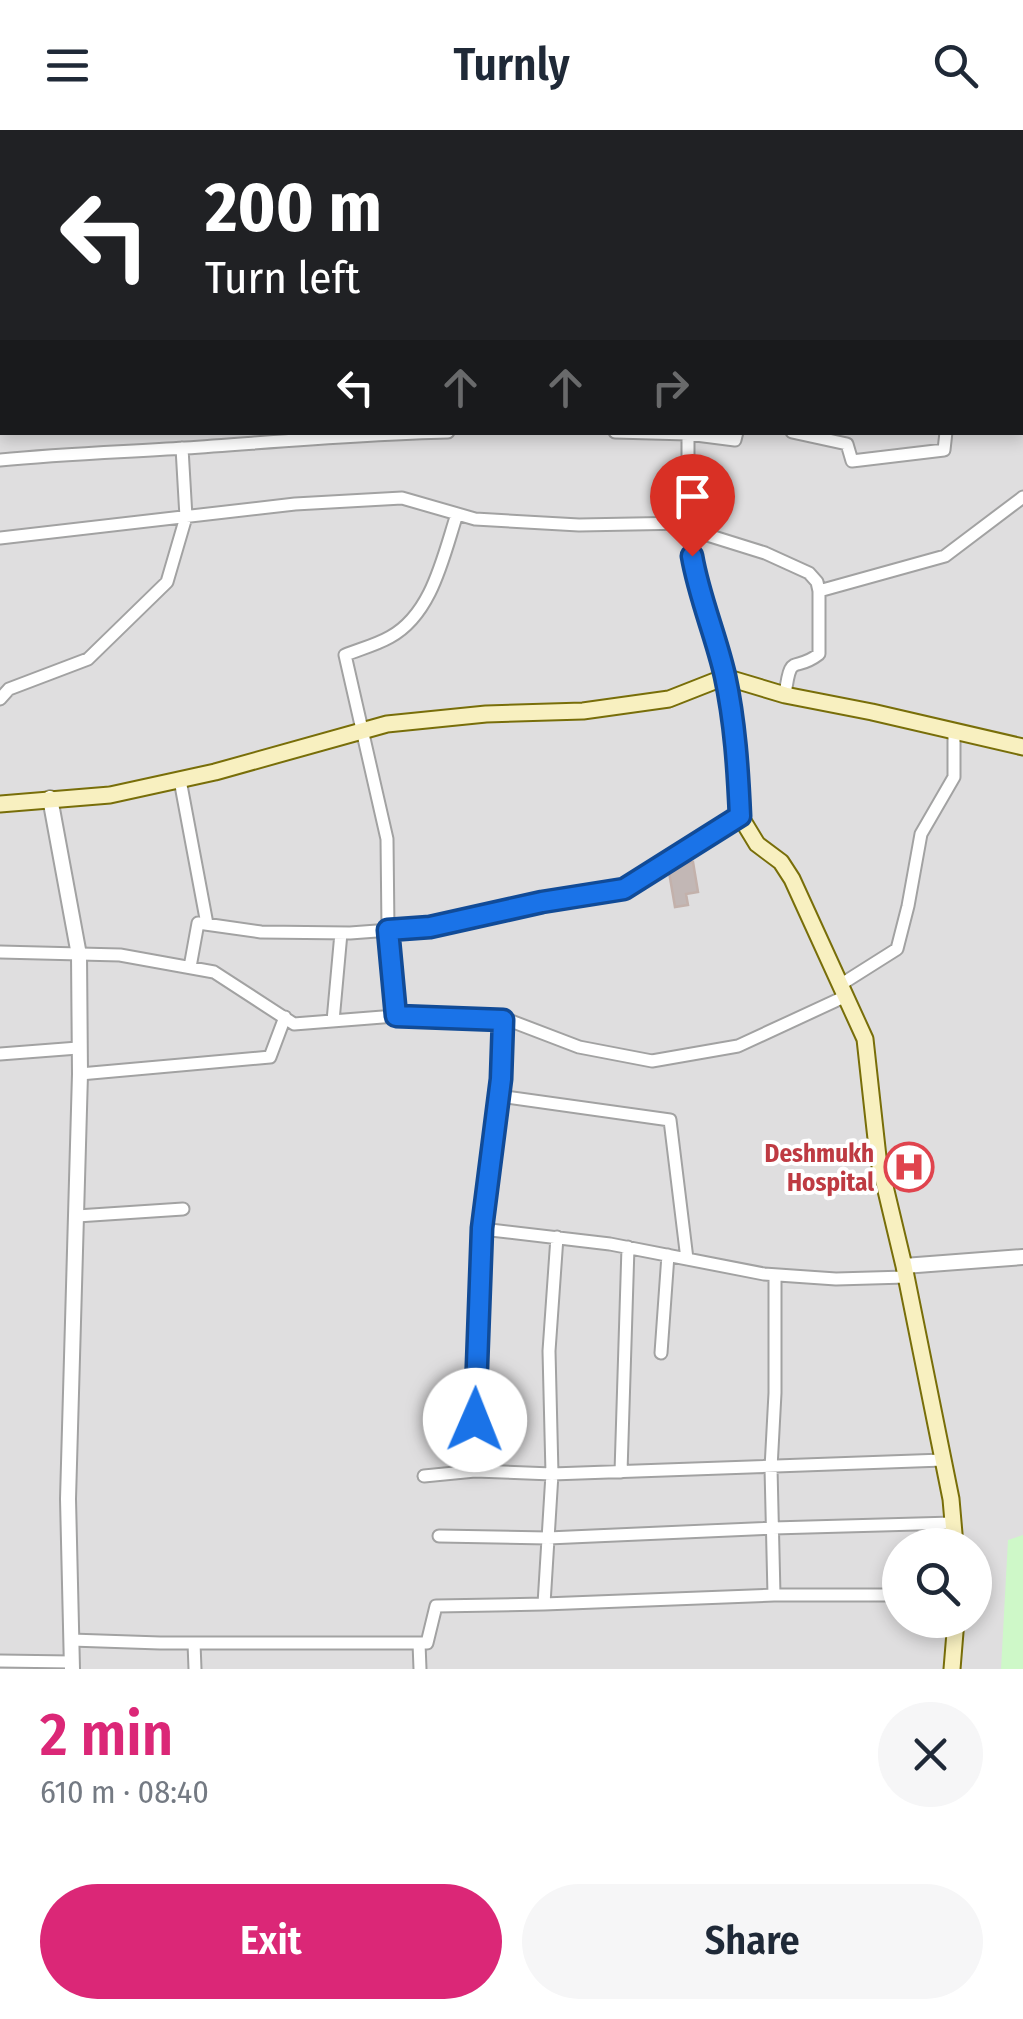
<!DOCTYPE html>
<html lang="en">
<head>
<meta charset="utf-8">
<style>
	:root { --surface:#fff; --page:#f6f6f7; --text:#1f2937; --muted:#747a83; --accent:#db2777 }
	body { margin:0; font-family:"Fira Sans Condensed",sans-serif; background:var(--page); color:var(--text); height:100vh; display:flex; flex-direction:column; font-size:38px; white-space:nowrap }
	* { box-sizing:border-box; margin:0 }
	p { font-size:32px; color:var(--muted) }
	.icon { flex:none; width:55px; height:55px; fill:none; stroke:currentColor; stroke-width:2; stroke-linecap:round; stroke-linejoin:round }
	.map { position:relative; height:1539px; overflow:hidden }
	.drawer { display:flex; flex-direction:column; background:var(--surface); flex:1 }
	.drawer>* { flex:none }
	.hud { position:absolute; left:0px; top:0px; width:1025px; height:305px; box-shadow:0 5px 15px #0003; background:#202124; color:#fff; overflow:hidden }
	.buttons { position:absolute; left:882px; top:1398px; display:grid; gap:20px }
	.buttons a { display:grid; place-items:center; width:110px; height:110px; border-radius:50%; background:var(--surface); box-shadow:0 5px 15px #0003; font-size:50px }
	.pin { position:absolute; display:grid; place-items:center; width:85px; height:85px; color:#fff; margin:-102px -42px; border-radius:50% 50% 50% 0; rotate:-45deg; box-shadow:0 0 10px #0007 }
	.pin .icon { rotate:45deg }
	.me { position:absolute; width:110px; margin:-55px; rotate:1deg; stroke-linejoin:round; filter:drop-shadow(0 0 8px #0008) }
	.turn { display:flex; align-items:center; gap:35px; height:210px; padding:0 40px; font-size:45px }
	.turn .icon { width:130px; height:130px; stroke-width:2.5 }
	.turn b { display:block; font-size:70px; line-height:85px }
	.lanes { display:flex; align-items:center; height:95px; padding:0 40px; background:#0003; justify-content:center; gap:50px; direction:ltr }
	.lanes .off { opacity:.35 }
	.round { display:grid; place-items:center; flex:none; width:105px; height:105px; border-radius:52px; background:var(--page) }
	.summary { display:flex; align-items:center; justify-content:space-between; height:170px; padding:0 40px }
	h1 { font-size:60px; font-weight:600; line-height:75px; color:var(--accent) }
	.cta { display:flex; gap:20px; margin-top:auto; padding:20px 40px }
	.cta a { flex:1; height:115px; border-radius:60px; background:var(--accent); color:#fff; font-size:40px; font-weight:600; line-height:115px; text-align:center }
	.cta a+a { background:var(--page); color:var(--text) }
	header { display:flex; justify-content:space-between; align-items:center; height:130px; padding:0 40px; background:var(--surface); font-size:45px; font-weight:600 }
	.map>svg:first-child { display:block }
</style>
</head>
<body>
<header><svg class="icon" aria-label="menu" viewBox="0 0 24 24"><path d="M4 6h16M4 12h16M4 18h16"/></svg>Turnly<svg class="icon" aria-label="search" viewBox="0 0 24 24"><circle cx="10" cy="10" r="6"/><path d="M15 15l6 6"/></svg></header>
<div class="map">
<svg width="1023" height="1539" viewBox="0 0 1023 1539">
	<rect width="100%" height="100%" fill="#f1ede8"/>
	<path fill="#dfdedf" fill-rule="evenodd" d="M0 0H1023V1539H0ZM2 2H1022V302H2ZM900 1415H975V1490H900Z"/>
	<path fill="#cef8c8" d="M1023 1405V1539H1001L1008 1410Z"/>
	<path fill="#c2b7b5" stroke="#c3b1ab" stroke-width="2.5" d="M693 732 698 762 686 764 688 775 675 777 669 742 681 734Z
		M903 1022H918L917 1050 903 1049Z"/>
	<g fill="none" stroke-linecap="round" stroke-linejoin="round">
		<g stroke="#a2a2a2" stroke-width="15">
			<path id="minor" d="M350 0V2
				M659 1 668 2
				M184 2 185 0
				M784 2 785 0
				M882 2V0
				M0 7 3 0
				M0 20H2
				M0 242H2
				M615 302 688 304 735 310 737 302
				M688 302V399L697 453 725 547
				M792 302 847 314 852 331 944 320 946 302
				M0 330C62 324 123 322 185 318 273 312 360 304 448 302
				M688 399 765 423 809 443 817 452 819 461V524C793 544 791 520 785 565
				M0 408 295 374 402 368 475 389 579 395 688 393
				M819 461 945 426 1023 367
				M0 569 9 559 88 529 167 452 186 387 182 318
				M180 650 207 794
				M0 822 120 825 214 842 294 894 408 885 503 890 511 891 579 917 652 931 738 916 846 866
				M190 837 198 793 261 802 350 803 431 797 542 772 624 759 740 686
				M840 855 897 819 908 776 921 704 954 647V601
				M396 886 388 800 387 709 345 525C360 519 376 515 390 507 432 484 443 427 457 384
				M333 891 341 803
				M0 924 78 918
				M80 944 270 927 285 887
				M499 966 670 990 687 1129
				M77 1086 183 1079
				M482 1099 501 949 503 890
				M557 1107 549 1221 552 1344 544 1474 774 1465
				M775 1145V1263L771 1338 774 1465H900
				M906 1147 836 1149 764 1144 610 1114 482 1099 475 1252V1341L552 1344 943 1330
				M661 1223 668 1125
				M621 1342 628 1117
				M424 1346 475 1341
				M439 1406 548 1408 773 1398 953 1393
				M71 1510 160 1513H427L436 1476 544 1474
				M194 1513 195 1539
				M419 1513 420 1539
				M0 1531 72 1532"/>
		</g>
		<g stroke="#a2a2a2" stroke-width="18">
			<path id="tertiary" d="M50 668 79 825 80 944 68 1369 72 1539
				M904 1136 1023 1127"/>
		</g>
		<g stroke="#786e09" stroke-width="19">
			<path id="secondary" d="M725 547 738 632 740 686 757 714 781 732 792 749 865 909 878 1027 904 1136 951 1369 955 1415
				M0 674 110 665 215 642 387 594 486 584 583 581 669 569 725 547 785 565 872 582 1023 617
				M952 1539 956 1490"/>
		</g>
		<use href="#minor" stroke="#fff" stroke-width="11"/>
		<use href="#tertiary" stroke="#fff" stroke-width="14"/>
		<use href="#secondary" stroke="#f8f0c0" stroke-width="15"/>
	</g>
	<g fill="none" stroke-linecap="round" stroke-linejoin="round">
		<g stroke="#114b97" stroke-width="25">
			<path id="route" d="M475 1290 482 1098 501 949 503 890 396 886 388 800 430 797 542 772 624 759 740 686C738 640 735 592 725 546 716 506 699 467 692 426"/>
		</g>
		<use href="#route" stroke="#1a73e8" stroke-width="18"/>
	</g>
	<defs>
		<g id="hospital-ring" transform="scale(2.5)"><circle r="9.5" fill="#fff" stroke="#e0444e" stroke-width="1.5"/><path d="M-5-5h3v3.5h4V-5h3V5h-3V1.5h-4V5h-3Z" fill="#e0444e"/></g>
	</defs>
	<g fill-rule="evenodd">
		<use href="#hospital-ring" x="909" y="1037"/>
	</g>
	<g text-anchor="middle" stroke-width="8" stroke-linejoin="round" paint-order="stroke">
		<g font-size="25" font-weight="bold" fill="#be3a42" stroke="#fff" text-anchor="end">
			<text x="874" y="1032">Deshmukh<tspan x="874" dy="29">Hospital</tspan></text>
		</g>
	</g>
</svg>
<div class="buttons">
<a><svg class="icon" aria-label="search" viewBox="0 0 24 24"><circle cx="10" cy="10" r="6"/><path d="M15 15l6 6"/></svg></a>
</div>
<div class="pin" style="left:692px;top:426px;background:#d93025"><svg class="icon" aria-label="arrive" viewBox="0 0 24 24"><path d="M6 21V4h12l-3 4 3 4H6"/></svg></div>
<svg class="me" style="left:475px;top:1290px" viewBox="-20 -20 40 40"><circle r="19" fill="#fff"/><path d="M0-13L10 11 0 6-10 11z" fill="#1a73e8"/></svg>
<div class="hud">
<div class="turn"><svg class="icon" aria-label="left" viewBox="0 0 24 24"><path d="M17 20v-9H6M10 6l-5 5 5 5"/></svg><div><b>200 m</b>Turn left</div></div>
<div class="lanes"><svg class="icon" aria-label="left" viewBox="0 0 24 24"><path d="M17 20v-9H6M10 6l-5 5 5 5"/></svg><svg class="icon off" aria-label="ahead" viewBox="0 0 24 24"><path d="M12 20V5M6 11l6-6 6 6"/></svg><svg class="icon off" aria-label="ahead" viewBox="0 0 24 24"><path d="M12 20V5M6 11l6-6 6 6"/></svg><svg class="icon off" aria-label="right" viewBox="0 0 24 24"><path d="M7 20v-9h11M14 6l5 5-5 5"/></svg></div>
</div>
</div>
<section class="drawer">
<div class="summary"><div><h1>2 min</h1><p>610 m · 08:40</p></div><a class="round"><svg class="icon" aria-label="close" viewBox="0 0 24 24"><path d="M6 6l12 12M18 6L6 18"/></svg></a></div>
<div class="cta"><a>Exit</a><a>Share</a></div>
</section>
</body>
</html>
